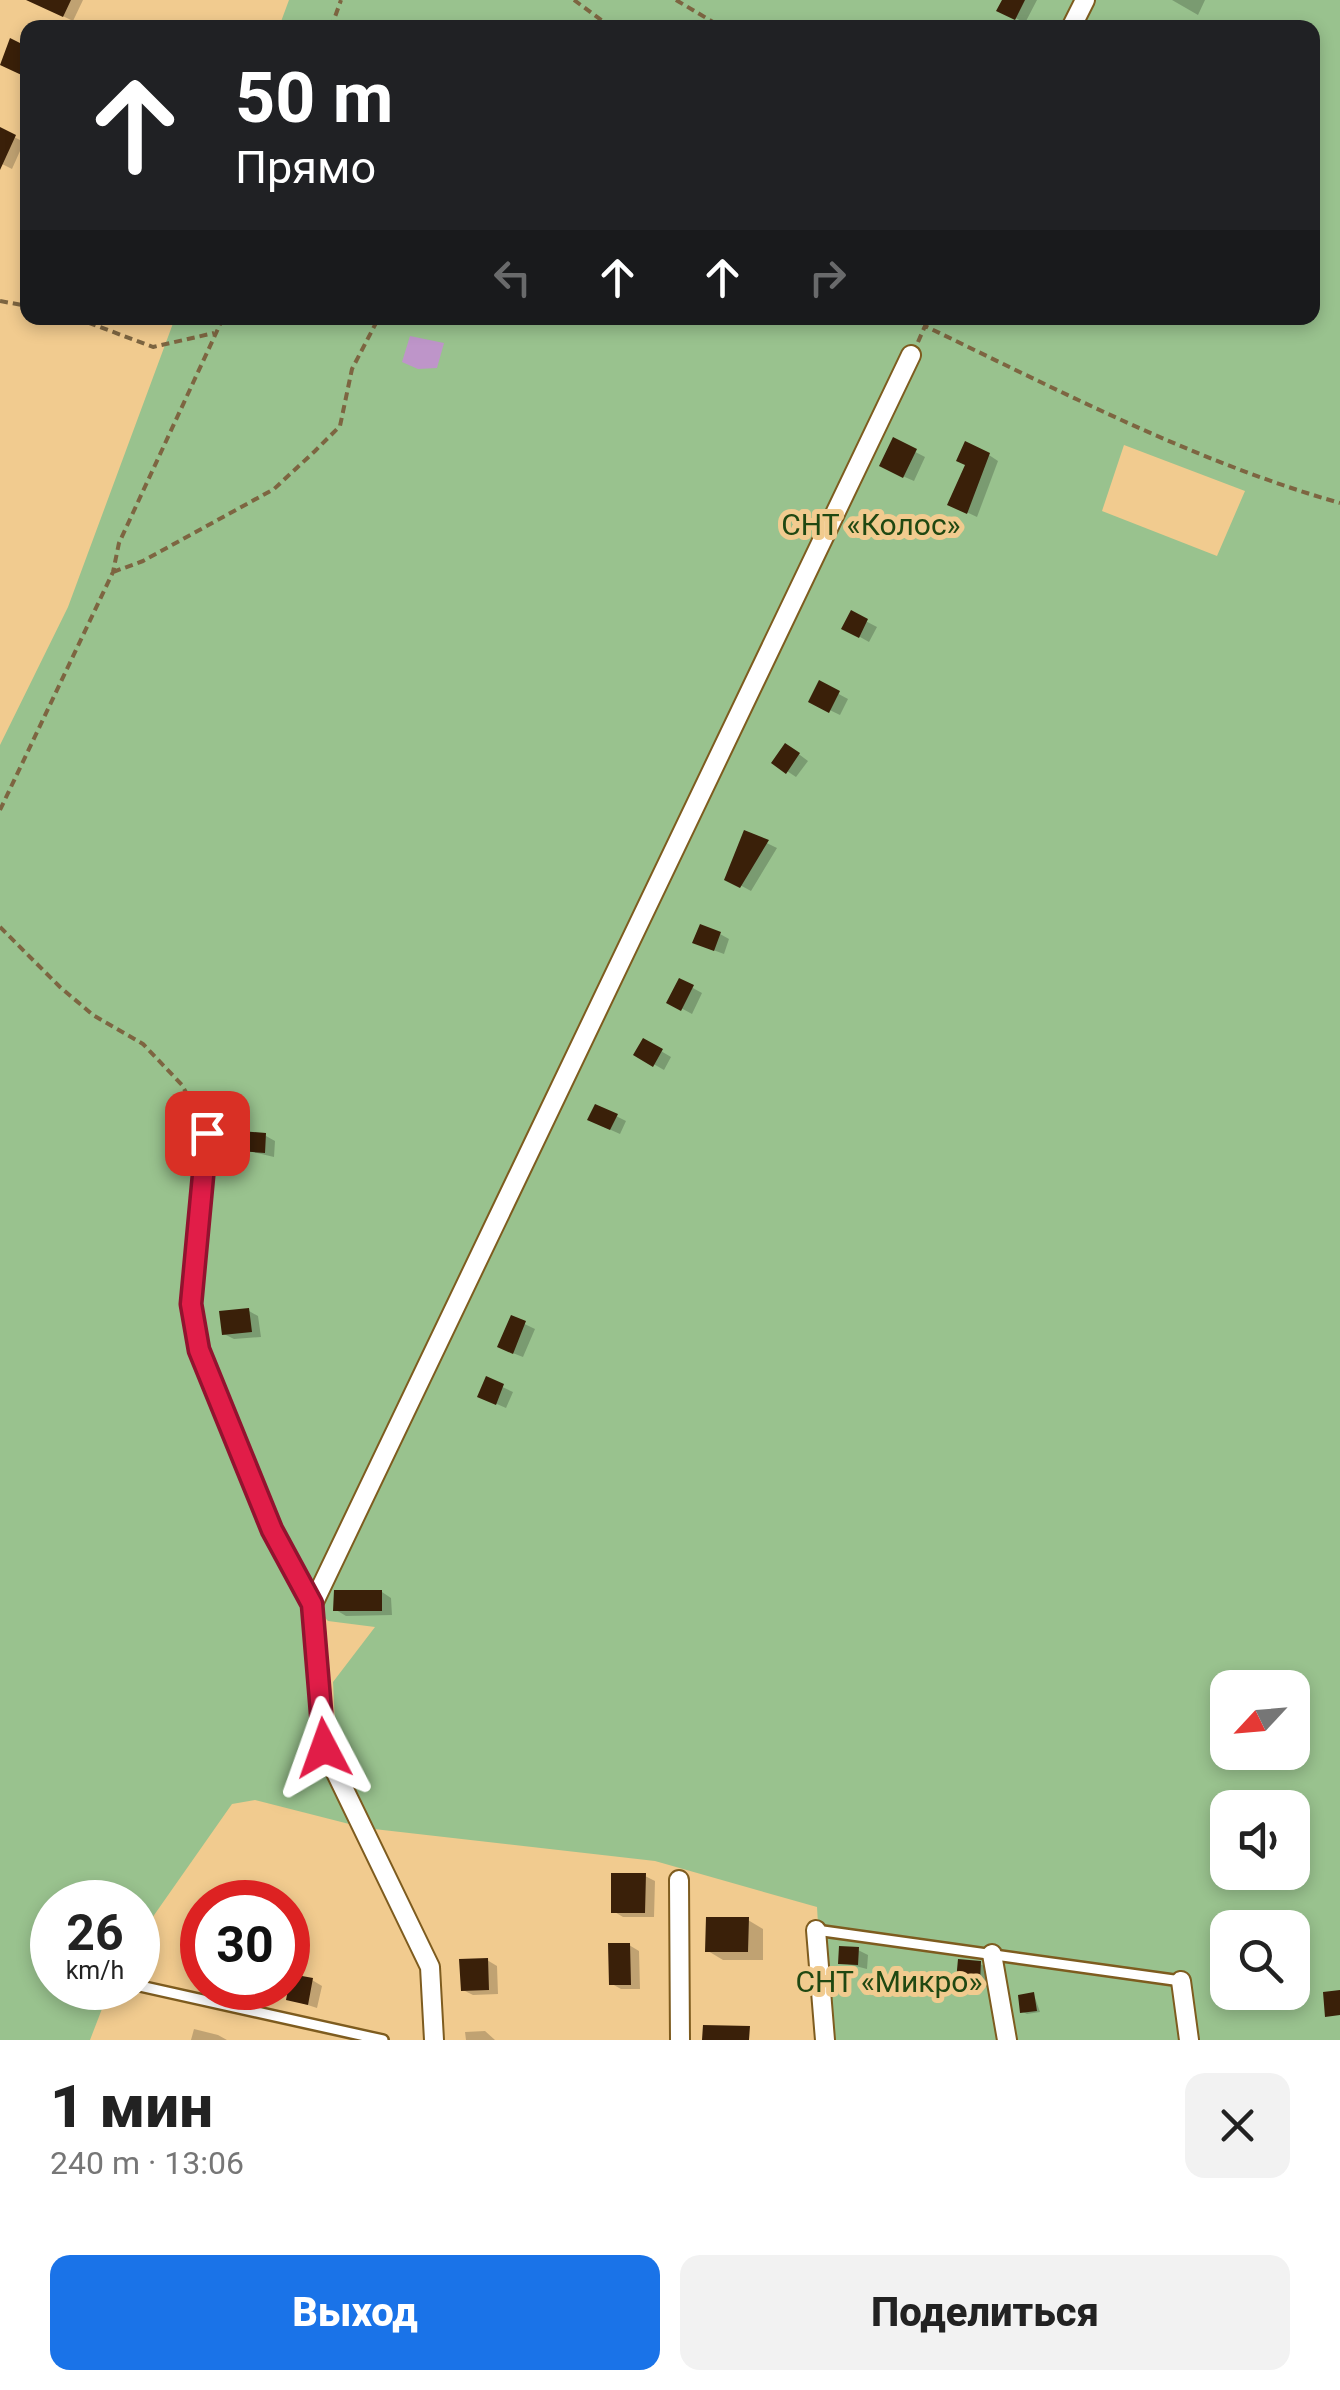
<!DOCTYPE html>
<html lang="ru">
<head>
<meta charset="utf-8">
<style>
	:root { --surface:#fff; --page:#f2f2f2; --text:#222; --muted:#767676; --accent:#1a73e8 }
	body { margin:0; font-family:Roboto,sans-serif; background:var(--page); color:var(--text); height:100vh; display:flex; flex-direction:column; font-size:38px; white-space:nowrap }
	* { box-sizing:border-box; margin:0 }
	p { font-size:32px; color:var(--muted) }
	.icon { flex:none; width:55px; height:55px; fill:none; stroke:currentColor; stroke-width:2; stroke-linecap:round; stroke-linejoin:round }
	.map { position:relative; height:2040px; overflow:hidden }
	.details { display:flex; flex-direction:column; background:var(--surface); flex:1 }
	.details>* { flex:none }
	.top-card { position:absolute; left:20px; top:20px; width:1300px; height:305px; border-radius:20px; box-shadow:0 5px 15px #0003; background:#202124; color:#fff; overflow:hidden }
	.needle { width:65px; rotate:244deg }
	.controls { position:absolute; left:1210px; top:1670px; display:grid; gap:20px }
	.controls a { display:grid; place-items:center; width:100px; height:100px; border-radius:20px; background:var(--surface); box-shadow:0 5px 15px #0003; font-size:50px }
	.speed { position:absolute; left:30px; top:1880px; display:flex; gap:20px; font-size:50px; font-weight:700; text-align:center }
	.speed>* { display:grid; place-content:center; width:130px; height:130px; border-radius:50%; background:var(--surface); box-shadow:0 5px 15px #0003; line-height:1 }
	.speed small { font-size:25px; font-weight:400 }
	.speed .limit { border:15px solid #d22; background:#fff; color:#111 }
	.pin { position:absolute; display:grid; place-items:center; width:85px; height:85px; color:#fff; margin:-42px; border-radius:20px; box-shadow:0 5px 15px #0006 }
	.me { position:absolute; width:110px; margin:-55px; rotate:356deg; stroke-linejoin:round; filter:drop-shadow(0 0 8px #0008) }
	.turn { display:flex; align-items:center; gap:35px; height:210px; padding:0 50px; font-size:45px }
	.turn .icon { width:130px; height:130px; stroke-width:2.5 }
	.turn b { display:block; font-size:70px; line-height:85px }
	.lanes { display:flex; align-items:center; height:95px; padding:0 50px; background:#0003; justify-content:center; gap:50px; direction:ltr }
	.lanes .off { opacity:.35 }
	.round { display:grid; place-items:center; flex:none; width:105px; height:105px; border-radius:20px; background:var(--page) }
	.summary { display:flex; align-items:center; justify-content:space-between; height:170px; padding:0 50px }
	h1 { font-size:60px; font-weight:800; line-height:75px }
	.primary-button { display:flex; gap:20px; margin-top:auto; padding:20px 50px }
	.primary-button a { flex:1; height:115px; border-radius:20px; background:var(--accent); color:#fff; font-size:40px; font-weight:800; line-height:115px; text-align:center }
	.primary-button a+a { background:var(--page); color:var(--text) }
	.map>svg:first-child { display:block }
</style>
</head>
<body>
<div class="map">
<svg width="1340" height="2040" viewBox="0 0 1340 2040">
	<rect width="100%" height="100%" fill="#f1cb8f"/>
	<path fill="#99c28e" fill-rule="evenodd" d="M289 0H1340V2040H825L817 1907 655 1861 374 1829 336 1745 333 1682 375 1627 328 1621 314 1606 324 1748 361 1827 255 1800 232 1804 138 1938V1902H52V1988H110L90 2040H0V745L68 607 175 318H1312V28L279 27ZM1124 445 1245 491 1217 556 1102 511ZM1228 1688H1292V1752H1228ZM1228 1808H1292V1872H1228ZM1228 1928H1292V1992H1228Z"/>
	<path fill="#be95c9" d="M410 336 444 343 437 368 418 369 402 362Z"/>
	<path fill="#0003" d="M30 0H83L73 21Z
		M1004 0H1037L1025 23 1000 10Z
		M1172 0H1205L1198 15Z
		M0 130 24 142 12 169 0 163Z
		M894 441 925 457 914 481 891 471Z
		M989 455 998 461 977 517 960 509 967 466Z
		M852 614 877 627 869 642 844 628Z
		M820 684 848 699 840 715 811 701Z
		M796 752 808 761 796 777 787 771Z
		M746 833 777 848 751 891 727 878Z
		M720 934 729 939 724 954 705 947Z
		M680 981 702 993 692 1014 670 1002Z
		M644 1041 671 1057 664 1070 636 1054Z
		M616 1116 626 1121 620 1134 600 1125Z
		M266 1136 275 1141 274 1157 241 1149Z
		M249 1311 258 1316 261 1337 234 1339 224 1334Z
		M512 1318 535 1329 523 1357 510 1352Z
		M487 1380 513 1392 506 1408 490 1401Z
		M382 1592 391 1598 392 1615 346 1616 336 1610Z
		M645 1876 655 1881 654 1917H623L613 1911Z
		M748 1920 763 1929V1960H723L708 1951Z
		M629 1945 639 1951 640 1989H621L612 1984Z
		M858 1950 868 1955 867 1969 840 1962Z
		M487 1960 497 1966 498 1994 473 1995 463 1990Z
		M980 1964 990 1969 989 1987 959 1980Z
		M312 1980 322 1986 317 2008 289 1999Z
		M238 1988H268L266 1996Z
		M1239 1992H1264L1265 2006 1250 2007 1240 2001Z
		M1034 1995 1040 2012 1027 2014 1023 2012Z
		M194 2029 218 2035 227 2040H191Z
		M485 2031 495 2040H466L465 2032Z"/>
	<path fill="#3a2009" d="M26 0H71L63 17Z
		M1002 0H1025L1015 20 996 11Z
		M10 38 28 47V78L0 65Z
		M0 127 16 135 0 170Z
		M893 437 917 449 903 478 879 466Z
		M965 441 990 453 967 514 947 505 965 465 956 461Z
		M851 610 868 619 859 638 841 629Z
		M819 680 840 691 829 713 808 702Z
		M785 743 800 753 786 774 771 763Z
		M744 830 769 840 740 888 724 880Z
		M700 924 721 932 714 951 692 943Z
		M679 978 694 985 681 1011 666 1003Z
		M643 1038 663 1049 653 1067 633 1055Z
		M595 1104 618 1114 610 1130 587 1120Z
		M240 1131 266 1133 265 1153 239 1151Z
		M249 1308 252 1332 222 1335 219 1311Z
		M511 1315 526 1321 513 1354 497 1347Z
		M486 1376 504 1384 496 1405 477 1397Z
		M334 1590H382V1611H333Z
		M611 1873H646L645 1913H611Z
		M706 1917H749L748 1952H705Z
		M608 1943H630L631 1985H609Z
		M839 1946 859 1947 858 1965 838 1964Z
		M488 1958 489 1990 461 1991 459 1959Z
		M958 1959 981 1961 980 1983 956 1981Z
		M291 1974 313 1978 308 2005 286 2000Z
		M1340 1990V2015L1325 2017 1323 1992Z
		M1034 1992 1037 2011 1020 2013 1018 1995Z
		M703 2025 750 2026 749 2040H702Z"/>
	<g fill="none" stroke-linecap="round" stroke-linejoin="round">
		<g stroke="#7e5c1f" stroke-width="14">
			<path id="service" d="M207 1133 191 1304 199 1350 272 1530 313 1604
				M816 1930 1181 1981
				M140 1986 383 2040"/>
		</g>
		<g stroke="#7e5c1f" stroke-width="22">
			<path id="minor" d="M1071 28 1085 0
				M679 1880 680 2040
				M816 1930 825 2040
				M992 1954 1007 2040
				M1181 1981 1189 2040
				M434 2040 430 1967 324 1748 313 1604 911 355"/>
		</g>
		<path stroke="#7d6541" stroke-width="4" stroke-dasharray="8 5" stroke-linecap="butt" d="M574 0 612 28
			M676 0 723 28
			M331 28 341 0
			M0 301 28 306
			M76 318 153 347 214 333
			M304 318 376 323 381 318
			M918 318 925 326
			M918 342 925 326C1060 391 1196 462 1340 503
			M113 572 143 561 274 489 315 451 340 426 352 369 376 323 395 318
			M0 810 113 572 119 543 223 318
			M0 927 60 987 93 1015 143 1044 182 1085 203 1124"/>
		<use href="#service" stroke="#fff" stroke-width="9"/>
		<use href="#minor" stroke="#fff" stroke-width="18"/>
	</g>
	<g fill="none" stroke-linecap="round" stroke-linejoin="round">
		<g stroke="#92132f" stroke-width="25">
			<path id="route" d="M207 1133 191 1304 199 1350 272 1530 312 1604 324 1748"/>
		</g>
		<use href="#route" stroke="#e11d48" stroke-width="18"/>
	</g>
	<g text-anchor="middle" stroke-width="10" stroke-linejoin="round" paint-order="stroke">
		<g font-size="30" fill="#204812" stroke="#f1cb8f">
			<text x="871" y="535">СНТ «Колос»</text>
			<text x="889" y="1992">СНТ «Микро»</text>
		</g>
	</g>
</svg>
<div class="controls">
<a><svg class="needle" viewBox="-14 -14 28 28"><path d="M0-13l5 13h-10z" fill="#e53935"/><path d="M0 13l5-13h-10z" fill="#767676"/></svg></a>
<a><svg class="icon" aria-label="sound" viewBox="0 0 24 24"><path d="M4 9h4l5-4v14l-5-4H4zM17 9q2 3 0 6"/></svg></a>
<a><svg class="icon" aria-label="search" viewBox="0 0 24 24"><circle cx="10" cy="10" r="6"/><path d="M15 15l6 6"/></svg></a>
</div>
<div class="speed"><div>26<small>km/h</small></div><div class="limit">30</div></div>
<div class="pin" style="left:207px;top:1133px;background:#d93025"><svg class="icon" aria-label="arrive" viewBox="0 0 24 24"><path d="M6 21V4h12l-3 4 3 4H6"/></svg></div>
<svg class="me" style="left:324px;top:1748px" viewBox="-20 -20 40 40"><path d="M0-17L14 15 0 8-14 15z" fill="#e11d48" stroke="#fff" stroke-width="4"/></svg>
<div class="top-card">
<div class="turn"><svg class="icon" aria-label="ahead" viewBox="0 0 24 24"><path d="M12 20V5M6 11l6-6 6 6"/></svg><div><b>50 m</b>Прямо</div></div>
<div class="lanes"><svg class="icon off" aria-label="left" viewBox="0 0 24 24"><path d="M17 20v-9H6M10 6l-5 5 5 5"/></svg><svg class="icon" aria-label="ahead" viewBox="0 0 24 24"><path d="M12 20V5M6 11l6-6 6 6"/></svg><svg class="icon" aria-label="ahead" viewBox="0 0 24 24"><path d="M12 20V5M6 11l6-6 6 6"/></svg><svg class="icon off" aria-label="right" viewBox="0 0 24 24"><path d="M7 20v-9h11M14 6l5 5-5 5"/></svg></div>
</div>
</div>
<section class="details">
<div class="summary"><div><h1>1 мин</h1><p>240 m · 13:06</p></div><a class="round"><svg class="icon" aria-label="close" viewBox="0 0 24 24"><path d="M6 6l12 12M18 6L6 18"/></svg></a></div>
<div class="primary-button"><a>Выход</a><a>Поделиться</a></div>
</section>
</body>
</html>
